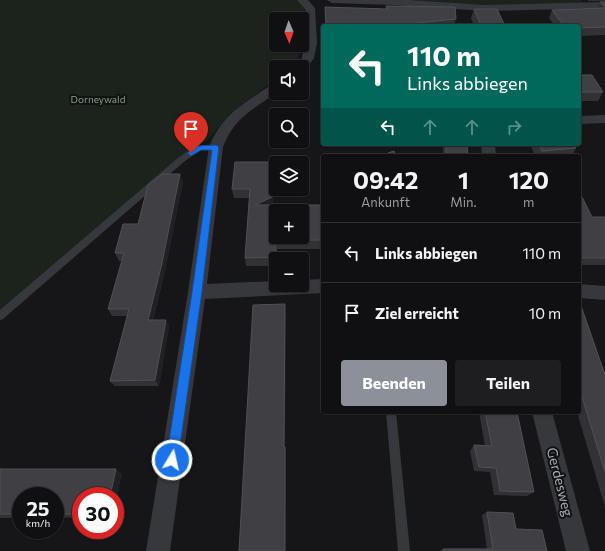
<!DOCTYPE html>
<html lang="de">
<head>
<meta charset="utf-8">
<style>
	:root { --surface:#101012; --page:#1e1e20; --text:#f1f3f6; --muted:#9c9d9f; --line:#303032; --accent:#8c9099 }
	body { margin:0; font-family:Commissioner,sans-serif; background:var(--page); color:var(--text); height:100vh; display:flex; flex-direction:column; font-size:15px; white-space:nowrap }
	* { box-sizing:border-box; margin:0 }
	p { font-size:13px; color:var(--muted) }
	.icon { flex:none; width:22px; height:22px; fill:none; stroke:currentColor; stroke-width:2; stroke-linecap:round; stroke-linejoin:round }
	.map { position:relative; flex:1; overflow:hidden }
	.panel { position:absolute; left:321px; top:154px; width:260px; height:260px; display:flex; flex-direction:column; background:var(--surface); border-radius:4px; box-shadow:0 1px 3px #0004,0 0 0 1px var(--line) }
	.panel>* { flex:none }
	.hud { position:absolute; left:321px; top:24px; width:260px; height:122px; border-radius:4px; box-shadow:0 1px 3px #0004,0 0 0 1px var(--line); background:#00695c; color:#fff; overflow:hidden }
	.needle { width:26px; rotate:178deg }
	.fabs { position:absolute; left:269px; top:12px; display:grid; gap:8px }
	.fabs a { display:grid; place-items:center; width:40px; height:40px; border-radius:4px; background:var(--surface); box-shadow:0 1px 3px #0004,0 0 0 1px var(--line); font-size:20px }
	.speed { position:absolute; left:12px; top:487px; display:flex; gap:8px; font-size:20px; font-weight:700; text-align:center }
	.speed>* { display:grid; place-content:center; width:52px; height:52px; border-radius:50%; background:var(--surface); box-shadow:0 1px 3px #0004,0 0 0 1px var(--line); line-height:1 }
	.speed small { font-size:10px; font-weight:400 }
	.speed .limit { border:6px solid #d22; background:#fff; color:#111 }
	.pin { position:absolute; display:grid; place-items:center; width:34px; height:34px; color:#fff; margin:-41px -17px; border-radius:50% 50% 50% 0; rotate:-45deg; box-shadow:0 0 4px #0007 }
	.pin .icon { rotate:45deg }
	.me { position:absolute; width:44px; margin:-22px; rotate:9deg; stroke-linejoin:round; filter:drop-shadow(0 0 3px #0008) }
	.turn { display:flex; align-items:center; gap:14px; height:84px; padding:0 20px; font-size:18px }
	.turn .icon { width:52px; height:52px; stroke-width:2.5 }
	.turn b { display:block; font-size:28px; line-height:34px }
	.lanes { display:flex; align-items:center; height:38px; padding:0 20px; background:#0003; justify-content:center; gap:20px; direction:ltr }
	.lanes .off { opacity:.35 }
	.eta { display:flex; justify-content:space-evenly; align-items:center; height:68px; text-align:center }
	.eta b { font-size:24px; font-weight:700; line-height:28px }
	.button { display:flex; gap:8px; margin-top:auto; padding:8px 20px }
	.button a { flex:1; height:46px; border-radius:4px; background:var(--accent); color:#fff; font-size:16px; font-weight:700; line-height:46px; text-align:center }
	.button a+a { background:var(--page); color:var(--text) }
	ul { padding:0; list-style:none }
	li { display:flex; align-items:center; gap:12px; height:60px; padding:0 20px; border-top:1px solid var(--line) }
	li div { flex:1 }
	li b { display:block; font-size:15px }
	li em { font-style:normal }
	.map>svg:first-child { display:block }
</style>
</head>
<body>
<div class="map">
<svg width="605" height="551" viewBox="0 0 605 551">
	<rect width="100%" height="100%" fill="#161618"/>
	<path fill="#1c231d" fill-rule="evenodd" d="M0 0H305C303 6 304 10 304 16 303 33 303 51 294 65L292 67H276V79L231 113 207 140 178 161 0 311ZM276 19H302V45H276Z
		M406 0H580L584 3C525 9 465 4 406 0Z"/>
	<g fill="none" stroke-linecap="round" stroke-linejoin="round">
		<path fill="#37383d" fill-rule="evenodd" d="M216 145H219V149L201 150 185 161 3 319 0 320V310L179 157 196 146Z
			M386 412H396L410 551H398Z"/>
		<path fill="#37383d" fill-rule="evenodd" d="M297 0H308L315 8 317 43 314 58 306 69 302 71V67H296L302 58 305 43 306 14 305 9Z
			M327 0H409L485 5 605 2V8L485 11 394 5 332 3Z
			M276 83V93C252 110 234 118 223 147L207 284 276 281V285H302V280L323 279V293L205 299 170 551H146L188 292 209 147C223 113 243 105 272 84Z
			M605 115V123L579 124V116Z
			M481 144H495L496 156H482Z
			M579 284 605 286V300L579 298Z
			M532 412H552L590 551H566Z"/>
	</g>
	<path fill="#323236" d="M588 0H605V1H588Z
		M600 2H605V35L579 36V26H555L549 18 552 10 597 8Z
		M386 6 456 19 454 26H326L325 7 386 9Z
		M474 9 505 26H474L471 18Z
		M579 75 603 92 598 101H579Z
		M443 144H467L468 156H443Z
		M530 144H570L576 148 572 156H535Z
		M273 162 274 172 273 205H323V249H277L276 266H246L245 258 249 198H234L232 189Z
		M180 174 183 182 165 271 153 320 169 326 159 386H115L110 381 127 316H112L108 309 122 261H119L115 253 138 224Z
		M579 197 592 217H605V265H579Z
		M579 300 605 375V507L577 412H579Z
		M479 412H517L534 492 527 496 494 495 490 472 474 471 470 451 474 445 485 446Z
		M0 469 122 474 81 496V517L55 518V496H21V518H0Z
		M487 512 516 529 547 551H440L443 549H487L482 515Z"/>
	<path fill="#212124" d="M273 162 274 172 273 206 255 205Z
		M180 174 183 182 165 271 151 326 148 320Z
		M276 240 277 249 276 262Z
		M285 304 286 313 285 452 284 447Z
		M166 320 169 326 159 386 155 380Z
		M285 447 286 452 285 551Z
		M116 469 122 474 115 507V496H110Z"/>
	<path fill="#3f3f44" stroke="#4f5156" fill-rule="evenodd" d="M600 2H605V7Z
		M386 6 455 7 456 19 397 25 398 26H326L325 7 387 9Z
		M605 8V27L579 28V26H564L552 10Z
		M474 9H497L505 26H473H481Z
		M579 75H592L603 92H579Z
		M446 144H467L468 156H446Z
		M539 144H570L576 148 542 151Z
		M394 151 396 156H389L388 153Z
		M235 162H273L272 197 255 205H323V240H276V257L245 258 250 189H232ZM276 211H302V237H276Z
		M162 174H180L162 263 148 320H166L155 380 110 381 129 309H108L124 253H115L123 224H138L148 185Z
		M579 197H582L592 217H605V258H579Z
		M579 300 605 375V472L579 387Z
		M285 304 284 447H285V551H239L253 305Z
		M485 412H517L534 492 500 491 496 468 479 467 474 445 492 446Z
		M0 469H116L110 496H81V514H55V496H21V514H0Z
		M487 512 513 513 516 529 542 530 547 551H444L443 549H493Z"/>
	<path fill="#1a73e8" stroke="#114b97" d="M216 145 219 147 202 292 178 460 176 464 172 465 168 464 166 460 192 292 212 150H201L191 156 187 153 197 146Z"/>
	<g text-anchor="middle" stroke-width="4" stroke-linejoin="round" paint-order="stroke">
		<g font-size="10" fill="#7fa381" stroke="#111113">
			<text x="98" y="103">Dorneywald</text>
		</g>
		<g font-size="14" fill="#a8adb8" stroke="#111113">
			<text transform="translate(560 482) rotate(76)" y="5">Gerdesweg</text>
		</g>
	</g>
</svg>
<div class="fabs">
<a><svg class="needle" viewBox="-14 -14 28 28"><path d="M0-13l5 13h-10z" fill="#e53935"/><path d="M0 13l5-13h-10z" fill="#9c9d9f"/></svg></a>
<a><svg class="icon" aria-label="sound" viewBox="0 0 24 24"><path d="M4 9h4l5-4v14l-5-4H4zM17 9q2 3 0 6"/></svg></a>
<a><svg class="icon" aria-label="search" viewBox="0 0 24 24"><circle cx="10" cy="10" r="6"/><path d="M15 15l6 6"/></svg></a>
<a><svg class="icon" aria-label="layers" viewBox="0 0 24 24"><path d="M12 4l9 5-9 5-9-5zM3 14l9 5 9-5"/></svg></a>
<a>+</a>
<a>−</a>
</div>
<div class="speed"><div>25<small>km/h</small></div><div class="limit">30</div></div>
<div class="pin" style="left:191px;top:153px;background:#d93025"><svg class="icon" aria-label="arrive" viewBox="0 0 24 24"><path d="M6 21V4h12l-3 4 3 4H6"/></svg></div>
<svg class="me" style="left:172px;top:460px" viewBox="-20 -20 40 40"><circle r="17" fill="#1a73e8" stroke="#fff" stroke-width="3"/><path d="M0-11L8 9 0 5-8 9z" fill="#fff"/></svg>
<div class="hud">
<div class="turn"><svg class="icon" aria-label="left" viewBox="0 0 24 24"><path d="M17 20v-9H6M10 6l-5 5 5 5"/></svg><div><b>110 m</b>Links abbiegen</div></div>
<div class="lanes"><svg class="icon" aria-label="left" viewBox="0 0 24 24"><path d="M17 20v-9H6M10 6l-5 5 5 5"/></svg><svg class="icon off" aria-label="ahead" viewBox="0 0 24 24"><path d="M12 20V5M6 11l6-6 6 6"/></svg><svg class="icon off" aria-label="ahead" viewBox="0 0 24 24"><path d="M12 20V5M6 11l6-6 6 6"/></svg><svg class="icon off" aria-label="right" viewBox="0 0 24 24"><path d="M7 20v-9h11M14 6l5 5-5 5"/></svg></div>
</div>
<section class="panel">
<div class="eta">
<div><b>09:42</b><p>Ankunft</p></div>
<div><b>1</b><p>Min.</p></div>
<div><b>120</b><p>m</p></div>
</div>
<ul>
<li><svg class="icon" aria-label="left" viewBox="0 0 24 24"><path d="M17 20v-9H6M10 6l-5 5 5 5"/></svg><div><b>Links abbiegen</b></div><em>110 m</em></li>
<li><svg class="icon" aria-label="arrive" viewBox="0 0 24 24"><path d="M6 21V4h12l-3 4 3 4H6"/></svg><div><b>Ziel erreicht</b></div><em>10 m</em></li>
</ul>
<div class="button"><a>Beenden</a><a>Teilen</a></div>
</section>
</div>
</body>
</html>
